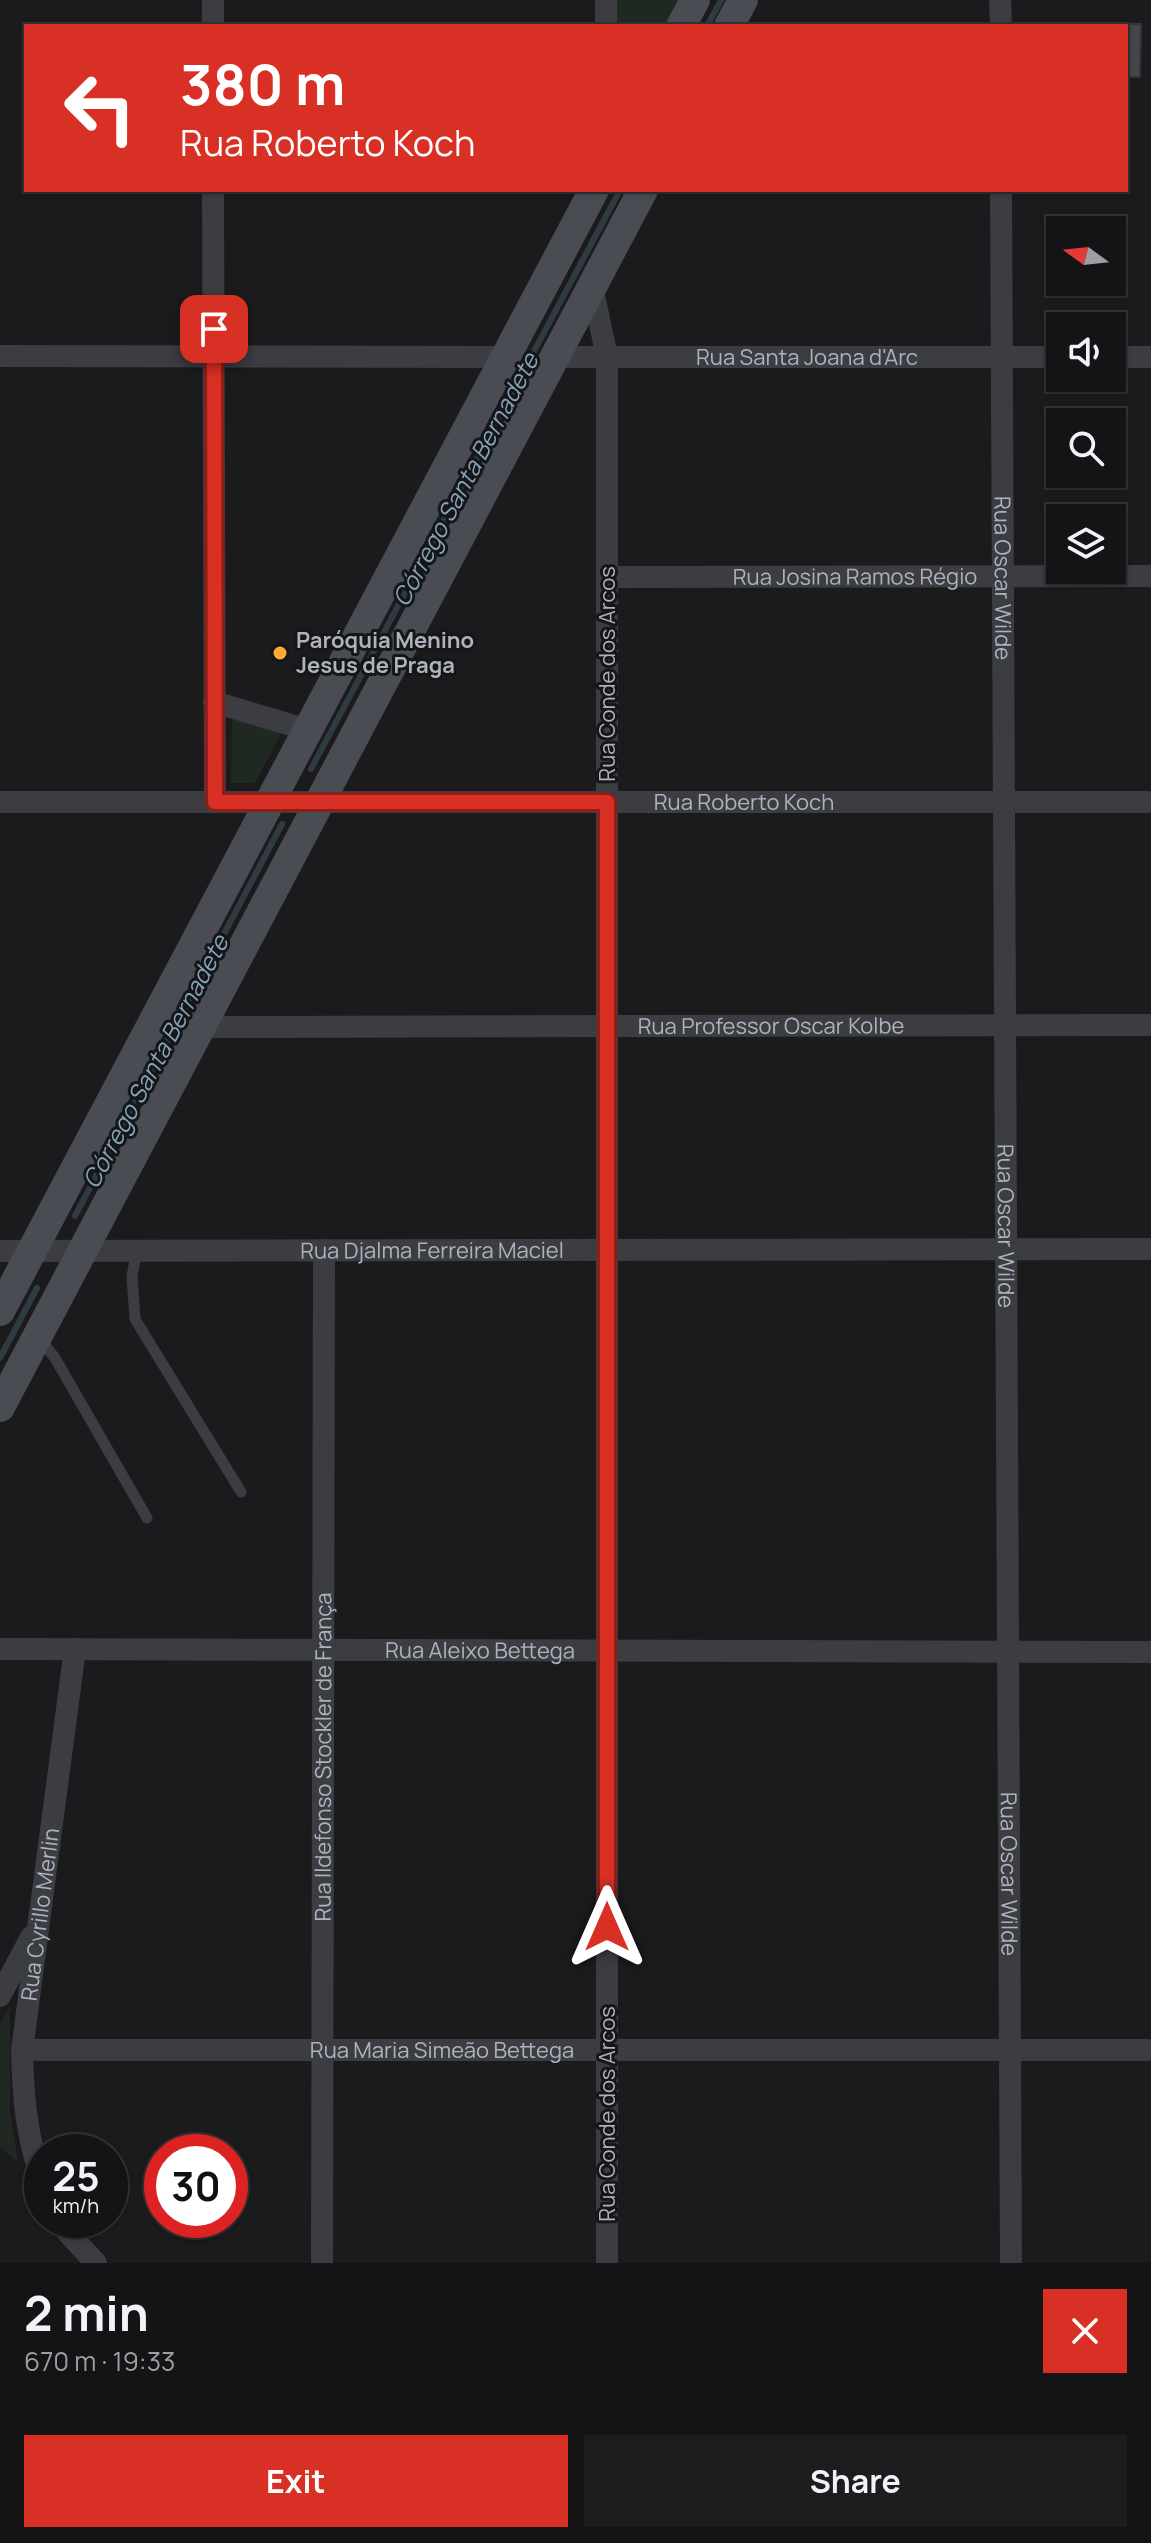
<!DOCTYPE html>
<html lang="en">
<head>
<meta charset="utf-8">
<style>
	:root { --surface:#141416; --page:#1d1d1f; --text:#f1f3f6; --muted:#9d9ea1; --line:#333335; --accent:#d93025 }
	body { margin:0; font-family:Manrope,sans-serif; background:var(--page); color:var(--text); height:100vh; display:flex; flex-direction:column; font-size:30px; white-space:nowrap }
	* { box-sizing:border-box; margin:0 }
	p { font-size:26px; color:var(--muted) }
	.icon { flex:none; width:44px; height:44px; fill:none; stroke:currentColor; stroke-width:2; stroke-linecap:round; stroke-linejoin:round }
	.map { position:relative; height:2263px; overflow:hidden }
	.sheet { display:flex; flex-direction:column; background:var(--surface); flex:1 }
	.sheet>* { flex:none }
	.hud { position:absolute; left:24px; top:24px; width:1104px; height:168px; border-radius:0px; box-shadow:0 2px 6px #0004,0 0 0 2px var(--line); background:#d93025; color:#fff; overflow:hidden }
	.needle { width:52px; rotate:285deg }
	.buttons { position:absolute; left:1046px; top:216px; display:grid; gap:16px }
	.buttons a { display:grid; place-items:center; width:80px; height:80px; border-radius:0px; background:var(--surface); box-shadow:0 2px 6px #0004,0 0 0 2px var(--line); font-size:40px }
	.speed { position:absolute; left:24px; top:2134px; display:flex; gap:16px; font-size:40px; font-weight:700; text-align:center }
	.speed>* { display:grid; place-content:center; width:104px; height:104px; border-radius:50%; background:var(--surface); box-shadow:0 2px 6px #0004,0 0 0 2px var(--line); line-height:1 }
	.speed small { font-size:20px; font-weight:400 }
	.speed .limit { border:12px solid #d22; background:#fff; color:#111 }
	.pin { position:absolute; display:grid; place-items:center; width:68px; height:68px; color:#fff; margin:-34px; border-radius:16px; box-shadow:0 4px 12px #0006 }
	.me { position:absolute; width:88px; margin:-44px; rotate:0deg; stroke-linejoin:round; filter:drop-shadow(0 0 6px #0008) }
	.turn { display:flex; align-items:center; gap:28px; height:168px; padding:0 24px; font-size:36px }
	.turn .icon { width:104px; height:104px; stroke-width:2.5 }
	.turn b { display:block; font-size:56px; line-height:68px }
	.round { display:grid; place-items:center; flex:none; width:84px; height:84px; border-radius:0px; background:var(--page) }
	.summary { display:flex; align-items:center; justify-content:space-between; height:136px; padding:0 24px }
	h1 { font-size:48px; font-weight:700; line-height:60px }
	.primary-button { display:flex; gap:16px; margin-top:auto; padding:16px 24px }
	.primary-button a { flex:1; height:92px; border-radius:0px; background:var(--accent); color:#fff; font-size:32px; font-weight:700; line-height:92px; text-align:center }
	.primary-button a+a { background:var(--page); color:var(--text) }
	.map>svg:first-child { display:block }
</style>
</head>
<body>
<div class="map">
<svg width="1151" height="2263" viewBox="0 0 1151 2263">
	<rect width="100%" height="100%" fill="#1b1b1d"/>
	<path fill="#202921" d="M617 0H678L664 26H617Z
		M232 717 282 732 255 783H231Z
		M10 2005V2111L18 2162 0 2147V2025Z"/>
	<g fill="none" stroke-linecap="round" stroke-linejoin="round">
		<path stroke="#2f3b43" stroke-width="6" d="M707 26 721 0
			M311 769 620 190
			M75 1216 282 824
			M0 1358 37 1288"/>
	</g>
	<path fill="#45464a" stroke="#343539" stroke-width="2" d="M1126 24H1141L1140 77H1126Z"/>
	<g fill="none" stroke-linecap="round" stroke-linejoin="round">
		<path stroke="#3b3d43" stroke-width="11" d="M137 1250 132 1276 135 1319 241 1492
			M40 1339 55 1358 147 1518"/>
		<g stroke="#3b3d43" stroke-width="22">
			<path d="M213 0V26"/>
			<path d="M606 0V26"/>
			<path d="M1000 0 1001 26"/>
			<path d="M213 190 215 802"/>
			<path id="s1" d="M1001 190 1011 2263"/>
			<path d="M592 286 607 357V2263"/>
			<path d="M0 356 507 357"/>
			<path id="s2" d="M555 357H1060"/>
			<path d="M1112 357H1151"/>
			<path id="s3" d="M607 577 1151 576"/>
			<path d="M214 702 308 730"/>
			<path id="s4" d="M0 802H1151"/>
			<path id="s5" d="M201 1027 1151 1025"/>
			<path id="s6" d="M0 1251 1151 1249"/>
			<path id="s7" d="M0 1649 1151 1652"/>
			<path d="M0 1996 31 1937"/>
			<path id="s8" d="M22 2050H1151"/>
			<path id="s9" d="M42 2179C26 2137 23 2094 22 2050L75 1649"/>
			<path d="M61 2220 68 2233 96 2263"/>
			<path id="s10" d="M322 2263 324 1250"/>
		</g>
		<path stroke="#494c53" stroke-width="30" d="M681 26 695 0
			M729 26 743 0
			M0 1311 594 190
			M0 1407 643 190"/>
	</g>
	<g fill="none" stroke-linecap="round" stroke-linejoin="round">
		<g stroke="#8d1f18" stroke-width="20">
			<path id="route" d="M214 329 215 802H607V1927"/>
		</g>
		<use href="#route" stroke="#d93025" stroke-width="14"/>
	</g>
	<circle fill="#fead32" stroke="#161618" stroke-width="3" cx="280" cy="653" r="8"/>
	<g text-anchor="middle" stroke-width="6" stroke-linejoin="round" paint-order="stroke">
		<g font-size="22" fill="#adb3bd" stroke="#161618">
			<text dy="8" stroke="none"><textPath href="#s2" startOffset="252">Rua Santa Joana d'Arc</textPath></text>
			<text dy="8" stroke="none"><textPath href="#s3" startOffset="248">Rua Josina Ramos Régio</textPath></text>
			<text dy="8" stroke="none"><textPath href="#s1" startOffset="388">Rua Oscar Wilde</textPath></text>
			<text transform="translate(607 674) rotate(-90)" y="8">Rua Conde dos Arcos</text>
			<text dy="8" stroke="none"><textPath href="#s4" startOffset="744">Rua Roberto Koch</textPath></text>
			<text dy="8" stroke="none"><textPath href="#s5" startOffset="570">Rua Professor Oscar Kolbe</textPath></text>
			<text dy="8" stroke="none"><textPath href="#s1" startOffset="1036">Rua Oscar Wilde</textPath></text>
			<text dy="8" stroke="none"><textPath href="#s6" startOffset="432">Rua Djalma Ferreira Maciel</textPath></text>
			<text dy="8" stroke="none"><textPath href="#s7" startOffset="480">Rua Aleixo Bettega</textPath></text>
			<text dy="8" stroke="none"><textPath href="#s10" startOffset="506">Rua Ildefonso Stockler de França</textPath></text>
			<text dy="8" stroke="none"><textPath href="#s1" startOffset="1684">Rua Oscar Wilde</textPath></text>
			<text dy="8" stroke="none"><textPath href="#s9" startOffset="268">Rua Cyrillo Merlin</textPath></text>
			<text dy="8" stroke="none"><textPath href="#s8" startOffset="420">Rua Maria Simeão Bettega</textPath></text>
			<text transform="translate(607 2114) rotate(-90)" y="8">Rua Conde dos Arcos</text>
		</g>
		<g font-size="22" font-weight="bold" fill="#adb3bd" stroke="#161618" text-anchor="start">
			<text x="296" y="648">Paróquia Menino<tspan x="296" dy="25">Jesus de Praga</tspan></text>
		</g>
		<g font-size="24" font-style="italic" fill="#82a3ba" stroke="#161618">
			<text transform="translate(466 480) rotate(-62)" y="8">Córrego Santa Bernadete</text>
			<text transform="translate(156 1062) rotate(-62)" y="8">Córrego Santa Bernadete</text>
		</g>
	</g>
</svg>
<div class="buttons">
<a><svg class="needle" viewBox="-14 -14 28 28"><path d="M0-13l5 13h-10z" fill="#e53935"/><path d="M0 13l5-13h-10z" fill="#9d9ea1"/></svg></a>
<a><svg class="icon" aria-label="sound" viewBox="0 0 24 24"><path d="M4 9h4l5-4v14l-5-4H4zM17 9q2 3 0 6"/></svg></a>
<a><svg class="icon" aria-label="search" viewBox="0 0 24 24"><circle cx="10" cy="10" r="6"/><path d="M15 15l6 6"/></svg></a>
<a><svg class="icon" aria-label="layers" viewBox="0 0 24 24"><path d="M12 4l9 5-9 5-9-5zM3 14l9 5 9-5"/></svg></a>
</div>
<div class="speed"><div>25<small>km/h</small></div><div class="limit">30</div></div>
<div class="pin" style="left:214px;top:329px;background:#d93025"><svg class="icon" aria-label="arrive" viewBox="0 0 24 24"><path d="M6 21V4h12l-3 4 3 4H6"/></svg></div>
<svg class="me" style="left:607px;top:1927px" viewBox="-20 -20 40 40"><path d="M0-17L14 15 0 8-14 15z" fill="#d93025" stroke="#fff" stroke-width="4"/></svg>
<div class="hud">
<div class="turn"><svg class="icon" aria-label="left" viewBox="0 0 24 24"><path d="M17 20v-9H6M10 6l-5 5 5 5"/></svg><div><b>380 m</b>Rua Roberto Koch</div></div>
</div>
</div>
<section class="sheet">
<div class="summary"><div><h1>2 min</h1><p>670 m · 19:33</p></div><a class="round" style="background:#d93025;color:#fff"><svg class="icon" aria-label="close" viewBox="0 0 24 24"><path d="M6 6l12 12M18 6L6 18"/></svg></a></div>
<div class="primary-button"><a>Exit</a><a>Share</a></div>
</section>
</body>
</html>
